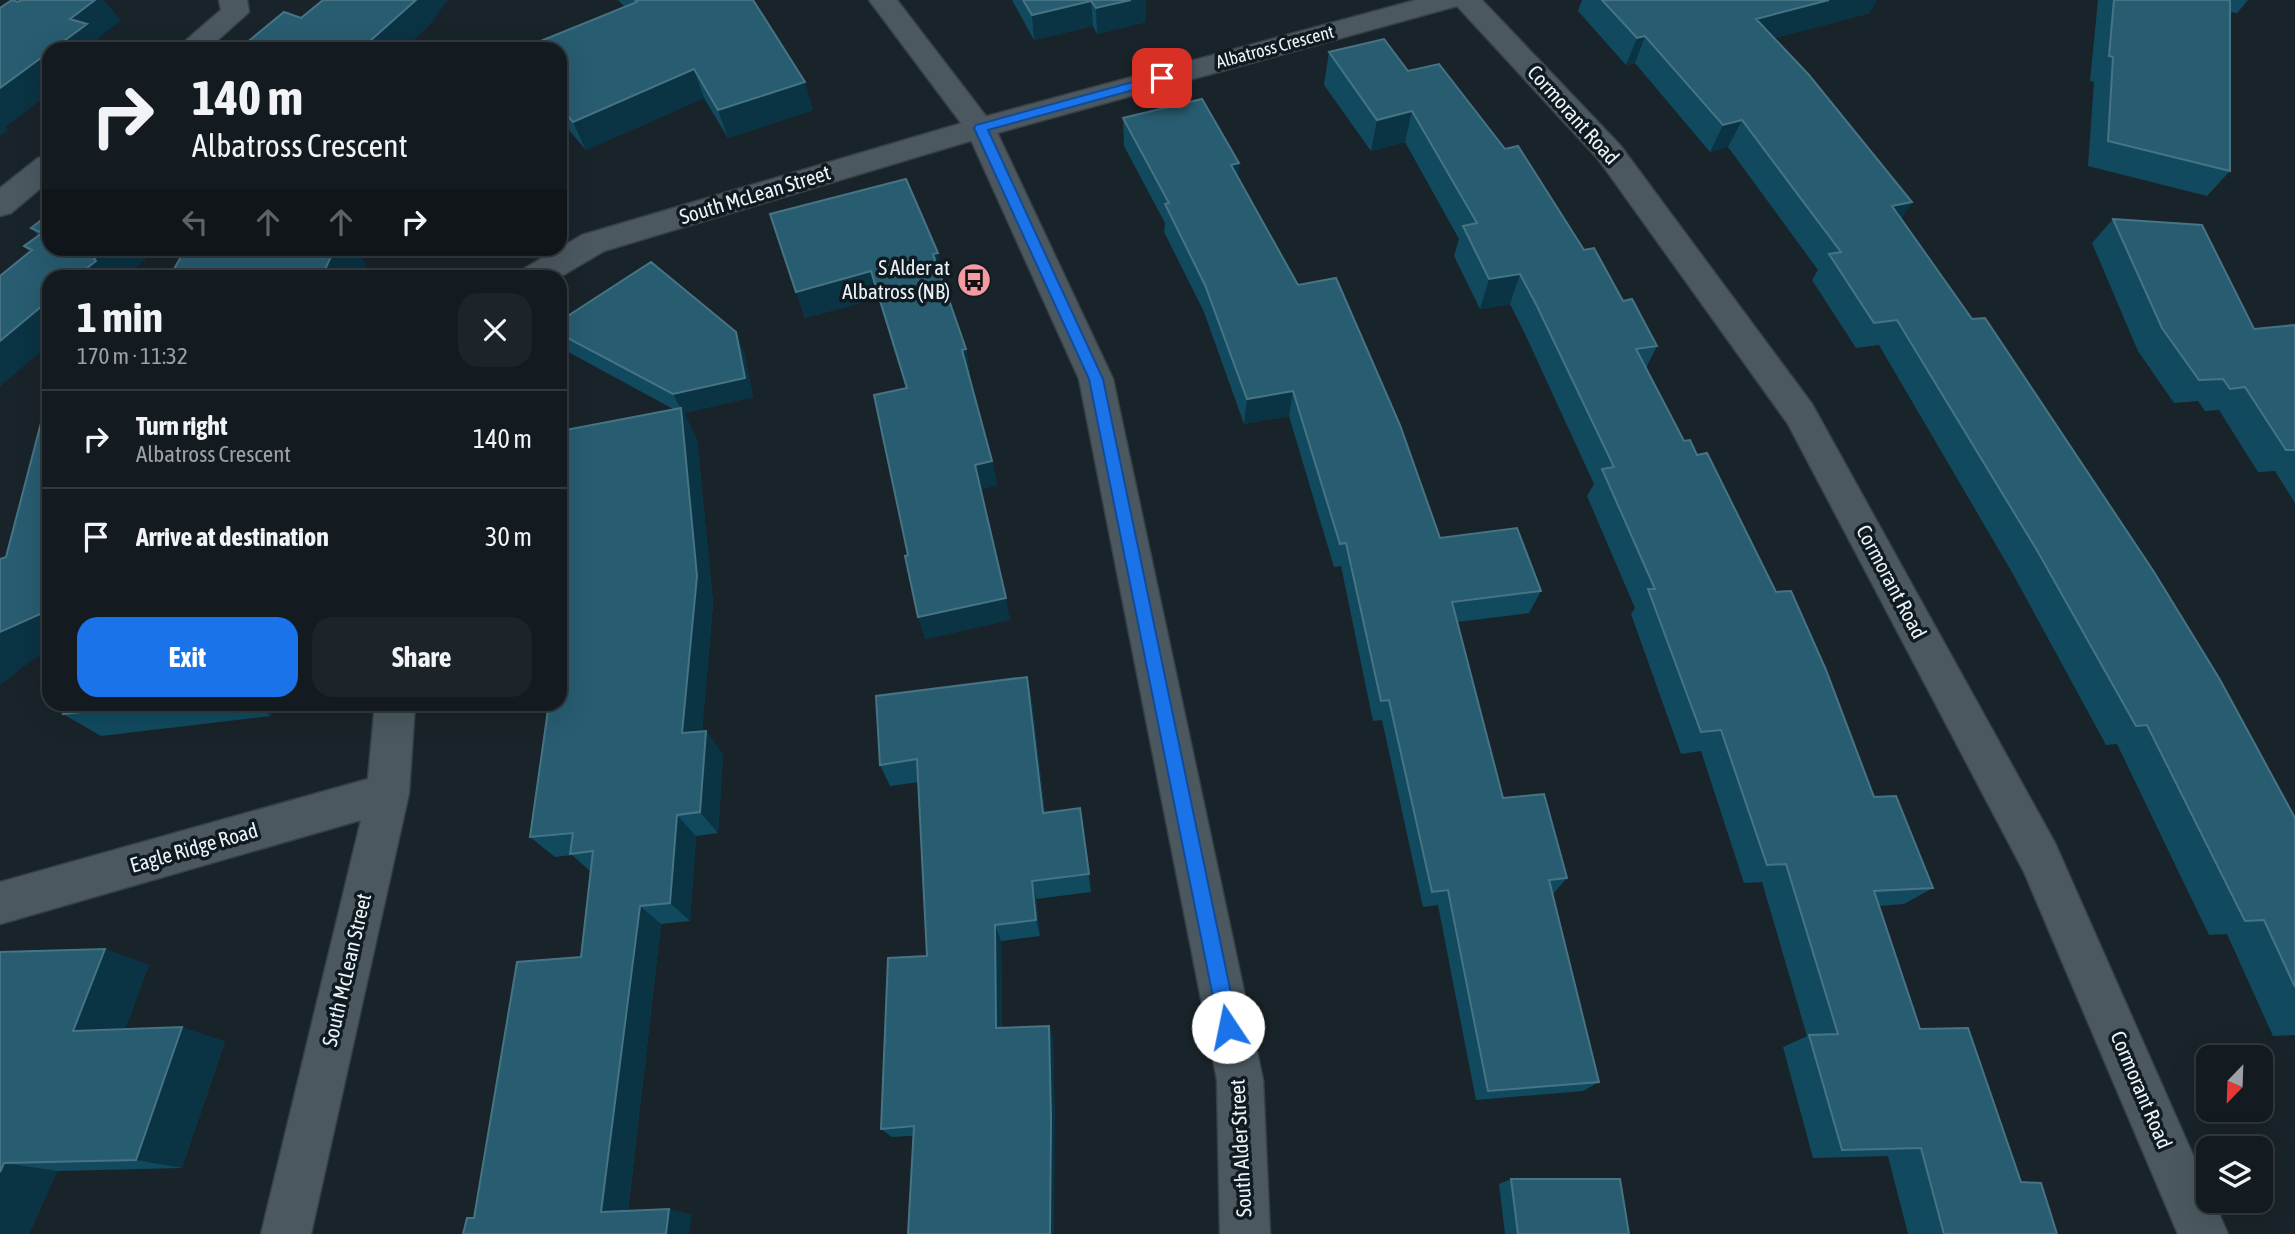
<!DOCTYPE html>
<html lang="en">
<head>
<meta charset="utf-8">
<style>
	:root { --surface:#131b20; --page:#1c2429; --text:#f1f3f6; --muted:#9da1a5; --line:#32393e; --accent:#1a73e8 }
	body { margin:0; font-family:"Asap Condensed",sans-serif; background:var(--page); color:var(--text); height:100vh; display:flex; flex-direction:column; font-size:26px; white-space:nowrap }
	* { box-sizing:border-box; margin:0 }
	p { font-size:23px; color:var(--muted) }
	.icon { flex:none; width:38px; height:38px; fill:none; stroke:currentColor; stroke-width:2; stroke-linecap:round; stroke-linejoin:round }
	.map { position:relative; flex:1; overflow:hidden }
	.details { position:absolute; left:42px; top:270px; width:525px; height:441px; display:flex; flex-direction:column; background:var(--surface); border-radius:21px; box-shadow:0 7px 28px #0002,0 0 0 2px var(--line) }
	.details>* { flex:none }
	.top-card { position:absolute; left:42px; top:42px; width:525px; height:214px; border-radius:21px; box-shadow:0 7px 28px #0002,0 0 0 2px var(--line); background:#131b20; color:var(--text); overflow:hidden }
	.needle { width:46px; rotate:203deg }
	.buttons { position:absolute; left:2196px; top:1045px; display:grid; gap:14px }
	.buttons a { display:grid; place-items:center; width:77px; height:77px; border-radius:14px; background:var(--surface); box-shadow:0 7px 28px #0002,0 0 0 2px var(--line); font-size:35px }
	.pin { position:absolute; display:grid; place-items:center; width:60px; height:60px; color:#fff; margin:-30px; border-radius:14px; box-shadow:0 4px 10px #0006 }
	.me { position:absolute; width:77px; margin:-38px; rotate:349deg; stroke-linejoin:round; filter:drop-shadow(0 0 5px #0008) }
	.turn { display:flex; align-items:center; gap:24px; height:147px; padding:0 35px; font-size:32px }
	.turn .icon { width:91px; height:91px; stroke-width:2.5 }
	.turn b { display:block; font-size:49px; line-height:60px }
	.lanes { display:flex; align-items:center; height:66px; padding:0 35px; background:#0003; justify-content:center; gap:35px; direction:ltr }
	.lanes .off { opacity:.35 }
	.round { display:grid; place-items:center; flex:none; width:74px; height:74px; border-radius:21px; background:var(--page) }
	.overview { display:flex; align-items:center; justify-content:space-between; height:119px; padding:0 35px }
	h1 { font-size:42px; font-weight:700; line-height:52px }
	.cta { display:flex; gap:14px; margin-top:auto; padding:14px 35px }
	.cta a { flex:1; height:80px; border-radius:21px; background:var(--accent); color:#fff; font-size:28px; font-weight:700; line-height:80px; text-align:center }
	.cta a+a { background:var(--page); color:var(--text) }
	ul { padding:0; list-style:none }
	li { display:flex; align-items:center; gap:21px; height:98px; padding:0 35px; border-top:2px solid var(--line) }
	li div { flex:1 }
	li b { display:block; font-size:26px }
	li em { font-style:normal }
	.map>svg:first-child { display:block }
</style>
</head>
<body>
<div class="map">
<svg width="2295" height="1234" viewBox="0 0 2295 1234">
	<rect width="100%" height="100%" fill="#19242a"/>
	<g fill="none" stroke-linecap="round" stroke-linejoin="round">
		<g stroke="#374045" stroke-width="3">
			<path id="minor" d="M219 0H247L249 12 208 49H176L221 10Z
				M1416 0H1482L1620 145 1812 404 2055 843 2208 1189V1200H2213L2228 1234H2178L2024 872 1788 424 1598 159 1457 6 990 135 604 251 560 277 520 276 525 268 582 235 969 121Z
				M49 155V181L11 213 0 216V188L38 158Z
				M375 704H415L409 793 311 1234H261L361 820 0 924V882L368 779Z"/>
		</g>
		<g stroke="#374045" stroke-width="3">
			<path id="tertiary" d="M869 0H897L995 128 1113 379 1263 1080 1270 1234H1220L1217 1080 1079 379 967 131Z"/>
		</g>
		<use href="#minor" fill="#4b585f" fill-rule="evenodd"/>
		<use href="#tertiary" fill="#4b585f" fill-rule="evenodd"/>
	</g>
	<path fill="#114a5f" d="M618 0H753L813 110 728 138 704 98 586 150 568 129 560 133V49L625 7Z
		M1012 0H1146V22L1097 34 1093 26 1034 40Z
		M1582 0H1602L1870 13 1774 38 1912 202 1901 219 2295 818V1035L2273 1036 2227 934 2209 935 2117 744 2106 745 2013 574 1879 345 1856 348 1812 280 1818 270 1728 147 1710 152 1635 63 1626 65 1578 11Z
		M2098 0H2248L2237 13 2230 12V171L2207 196 2088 166 2094 82 2090 81Z
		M1329 52 1408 71 1584 250 1657 346 1646 368 1874 797 1933 888 1904 904 1879 906 1920 1029 2021 1182 2057 1234H1908L1888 1156 1813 1158 1783 1047 1807 1036 1762 882 1744 883 1701 751 1681 754 1631 614 1635 608 1587 496 1594 484 1526 336 1510 304 1480 309 1454 256 1459 239 1405 142 1371 151 1324 85Z
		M1123 118 1239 163 1238 177 1440 538 1541 591 1529 613 1457 622 1503 798 1567 878 1553 894 1599 1082 1583 1091 1476 1100 1438 905 1423 907 1382 720 1373 721 1341 566 1334 567 1289 416 1244 424 1204 312 1164 232 1165 223 1124 146Z
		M49 214V248H158L125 276H49V344L0 386V276L30 252 24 246 38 235 31 228Z
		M770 214 943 280H942L966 349 970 375H969L992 461 997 485 980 489 1010 620 925 639 908 555 906 388 878 298 805 318Z
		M2113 219 2254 329 2295 325V503L2275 471 2258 472 2219 410 2205 411 2198 401 2174 403 2138 351 2092 243Z
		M560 321 744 352 753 397 684 413 697 440 713 603 702 731H706L723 755 718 833 696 836 690 921 661 924 628 1211 669 1209 692 1215 474 1218 581 957 590 871 572 855 555 857 530 837 548 715 543 711 564 570 560 564V431L675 410 561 348Z
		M1027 677 1032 701 1045 813 1080 808 1091 892 1036 899 1040 936 1001 941 1002 1028 1053 1038 1055 1127 892 1137 881 1129 927 956 919 782 890 786 880 765Z
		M66 704H274L271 716 101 736 63 714Z
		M105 949 149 965 125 1029 225 1041 182 1168 57 1171 29 1234H0V952Z
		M1511 1179 1629 1234H1505L1499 1184Z"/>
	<path fill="#0a3343" d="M95 0H104L121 21 98 38 107 49H53L70 19Z
		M416 0H448L428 27 404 49H361Z
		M1131 0H1146V22L1097 34 1096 8Z
		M1829 0H1877L1870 13 1744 46 1756 19Z
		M1091 1 1093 26 1034 40 1032 15Z
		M1645 36 1635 63 1626 65 1637 38Z
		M49 52V94L5 127 8 130 0 136V88Z
		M694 69 704 98 586 150 573 122Z
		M805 82 813 110 728 138 718 110Z
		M560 111 568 129 560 133Z
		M1412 111 1405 142 1371 151 1377 120Z
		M1742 120 1728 147 1710 152 1723 125Z
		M1239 163 1237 190 1231 165Z
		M1912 202 1895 228 1892 206Z
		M107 248H158L125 276H77L94 259Z
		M335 248H354L366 264 360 276H322Z
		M938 253 943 280 939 281 933 254Z
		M871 271 878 298 805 318 796 292Z
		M1520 274 1510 304 1480 309 1489 279Z
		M49 300V344L0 386V341Z
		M736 332 744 352 753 397 684 413 697 440 713 603 700 757 682 733V411L673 394Z
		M966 349 970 375H967L962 350Z
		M1293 391 1289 416 1244 424 1247 399Z
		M992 461 997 485 979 489 975 465Z
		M567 552 574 583 560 564V553Z
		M1006 598 1010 620 925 639 918 617Z
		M49 610V652L32 660 0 685V632Z
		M1027 677 1032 701 1047 833 1043 813Z
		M254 704H274L271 716Z
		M706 731 723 755 718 833 700 812Z
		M677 815 696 836 690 921 670 903Z
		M1032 881 1036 899 1040 936 1036 920Z
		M640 906 661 924 627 1218 601 1212Z
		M995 925 1001 941 1002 1041 996 1028Z
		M105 949 149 965 120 1044 73 1031Z
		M1049 1026 1053 1038 1055 1127 1054 1234H1050Z
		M182 1027 225 1041 182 1168 136 1160Z
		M4 1163 57 1171 29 1234H0V1172Z
		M669 1209 692 1215 689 1234H666Z"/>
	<path fill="#285c70" stroke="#477485" stroke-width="2" d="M12 0 18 2 21 0H95L70 19 87 24 53 49H49V52L0 88V8Z
		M323 0H416L361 49H239L284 12 301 18Z
		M635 0H753L805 82 718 110 694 69 573 122 560 107V49H521L637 2Z
		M1023 0H1131L1096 8 1091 1 1032 15Z
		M1602 0H1829L1756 19 1809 75 1912 202 1892 206 1972 319 1985 318 2154 572 2219 678 2295 818V987L2264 920 2245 921 2147 725 2136 726 2038 552 1897 320 1874 323 1829 254 1841 252 1742 120 1723 125 1645 36 1637 38Z
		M2114 0H2230V171L2108 141 2113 57 2109 56Z
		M1384 39 1408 71 1439 64 1505 149 1518 146 1584 250 1594 248 1623 301 1632 299 1657 346 1636 349 1684 441 1690 440 1697 455 1707 453 1776 592 1791 591 1826 670 1874 797 1896 796 1933 888 1874 891 1920 1029 1968 1028 2021 1182 2041 1183 2057 1234H1944L1921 1148 1842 1150 1809 1035 1838 1034 1786 864 1767 865 1721 730 1701 732 1648 589H1655L1602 469 1614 467 1537 306 1520 274 1489 279 1463 226 1477 223 1412 111 1377 120 1329 52Z
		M1202 99 1239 163 1231 165 1298 285 1336 278 1400 425 1440 538 1517 528 1541 591 1452 602 1503 798 1544 794 1567 878 1549 880 1599 1082 1488 1091 1448 890 1432 892 1389 700 1381 701 1346 543 1340 544 1293 391 1247 399 1205 285 1165 204 1169 203 1123 118Z
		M906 179 938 253 933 254 966 349 962 350 992 461 975 465 1006 598 918 617 905 556 908 555 874 395 907 388 871 271 796 292 770 214Z
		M49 214V248H107L94 259 96 261 77 276H49V300L0 341V276L32 250 24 246 42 233 31 228Z
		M2113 219 2202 225 2254 329 2295 325V450H2286L2245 387 2230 389 2223 379 2199 380 2162 328Z
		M186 248H335L322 276H170Z
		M651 262 736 332 745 378 673 394 560 334V321Z
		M48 396H49V610L0 632V559L6 557Z
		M681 408 697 576 682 733 706 731 700 812 677 815 670 903 640 906 601 1212 669 1209 666 1234H463L467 1218H474L517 962 581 957 593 851 570 854 573 833 530 837 548 710 543 711 544 704H560V596L567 552 560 553V431Z
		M1027 677 1043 813 1080 808 1089 874 1032 881 1036 920 995 925 996 1028 1049 1026 1051 1118 1050 1234H908L914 1126 881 1129 888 958 927 956 917 759 880 765 876 696Z
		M66 704H151L63 714Z
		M105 949 73 1031 182 1027 136 1160 4 1163 0 1172V952Z
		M1511 1179H1620L1629 1234H1518Z"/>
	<path fill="#1a73e8" stroke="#114b97" stroke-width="2" d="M1162 74 1166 75V81L988 130 1103 379 1238 1027 1235 1033 1228 1036 1222 1033 1219 1027 1089 379 974 128 976 125Z"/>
	<defs>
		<g id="bus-disc" transform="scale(1.75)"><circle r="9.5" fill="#f49aa2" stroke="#0f1b21"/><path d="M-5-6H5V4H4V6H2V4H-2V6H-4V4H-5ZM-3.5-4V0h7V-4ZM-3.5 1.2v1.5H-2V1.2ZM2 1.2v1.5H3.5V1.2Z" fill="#111"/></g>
	</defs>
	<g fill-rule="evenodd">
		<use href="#bus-disc" x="974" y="280"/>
	</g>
	<g text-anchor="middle" stroke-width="7" stroke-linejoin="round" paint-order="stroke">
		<g font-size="18" fill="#ecf4f8" stroke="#0f1b21">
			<text transform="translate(1275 47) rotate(-15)" y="6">Albatross Crescent</text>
		</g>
		<g font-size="21" fill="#ecf4f8" stroke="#0f1b21">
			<text transform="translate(1573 115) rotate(48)" y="7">Cormorant Road</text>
			<text transform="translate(755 195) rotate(-17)" y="7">South McLean Street</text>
			<text transform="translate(1891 582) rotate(62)" y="7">Cormorant Road</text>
			<text transform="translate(194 848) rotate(-16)" y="7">Eagle Ridge Road</text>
			<text transform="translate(347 970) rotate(-77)" y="7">South McLean Street</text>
			<text transform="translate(2141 1090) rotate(67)" y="7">Cormorant Road</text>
			<text transform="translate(1241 1148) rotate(-93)" y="7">South Alder Street</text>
		</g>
		<g font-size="21" fill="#ecf4f8" stroke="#0f1b21" text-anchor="end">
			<text x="950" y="275">S Alder at<tspan x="950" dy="24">Albatross (NB)</tspan></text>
		</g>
	</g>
</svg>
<div class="buttons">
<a><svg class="needle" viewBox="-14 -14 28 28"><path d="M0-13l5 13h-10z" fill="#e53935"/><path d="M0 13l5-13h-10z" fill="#9da1a5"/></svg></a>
<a><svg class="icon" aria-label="layers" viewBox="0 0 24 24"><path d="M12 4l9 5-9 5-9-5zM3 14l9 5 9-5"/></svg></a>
</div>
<div class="pin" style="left:1162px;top:78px;background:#d93025"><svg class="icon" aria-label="arrive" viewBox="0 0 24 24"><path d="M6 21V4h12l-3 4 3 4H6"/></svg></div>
<svg class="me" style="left:1228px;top:1027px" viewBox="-20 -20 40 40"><circle r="19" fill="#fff"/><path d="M0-13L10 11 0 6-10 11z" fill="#1a73e8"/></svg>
<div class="top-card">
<div class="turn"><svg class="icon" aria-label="right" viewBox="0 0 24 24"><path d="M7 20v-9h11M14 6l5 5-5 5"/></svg><div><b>140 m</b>Albatross Crescent</div></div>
<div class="lanes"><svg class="icon off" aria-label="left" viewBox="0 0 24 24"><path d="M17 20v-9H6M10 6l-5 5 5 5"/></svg><svg class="icon off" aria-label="ahead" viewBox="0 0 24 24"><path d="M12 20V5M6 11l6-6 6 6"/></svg><svg class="icon off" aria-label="ahead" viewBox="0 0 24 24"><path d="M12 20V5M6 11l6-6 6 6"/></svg><svg class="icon" aria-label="right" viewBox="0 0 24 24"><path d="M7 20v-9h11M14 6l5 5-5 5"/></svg></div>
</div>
<section class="details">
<div class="overview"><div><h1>1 min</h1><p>170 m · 11:32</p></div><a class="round"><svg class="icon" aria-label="close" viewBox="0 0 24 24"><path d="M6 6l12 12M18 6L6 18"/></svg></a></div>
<ul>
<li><svg class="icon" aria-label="right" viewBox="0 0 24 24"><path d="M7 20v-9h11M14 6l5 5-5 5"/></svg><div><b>Turn right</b><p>Albatross Crescent</p></div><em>140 m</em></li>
<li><svg class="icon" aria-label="arrive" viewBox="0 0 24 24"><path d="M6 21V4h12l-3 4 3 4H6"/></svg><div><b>Arrive at destination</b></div><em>30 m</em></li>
</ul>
<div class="cta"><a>Exit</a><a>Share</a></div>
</section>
</div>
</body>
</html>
